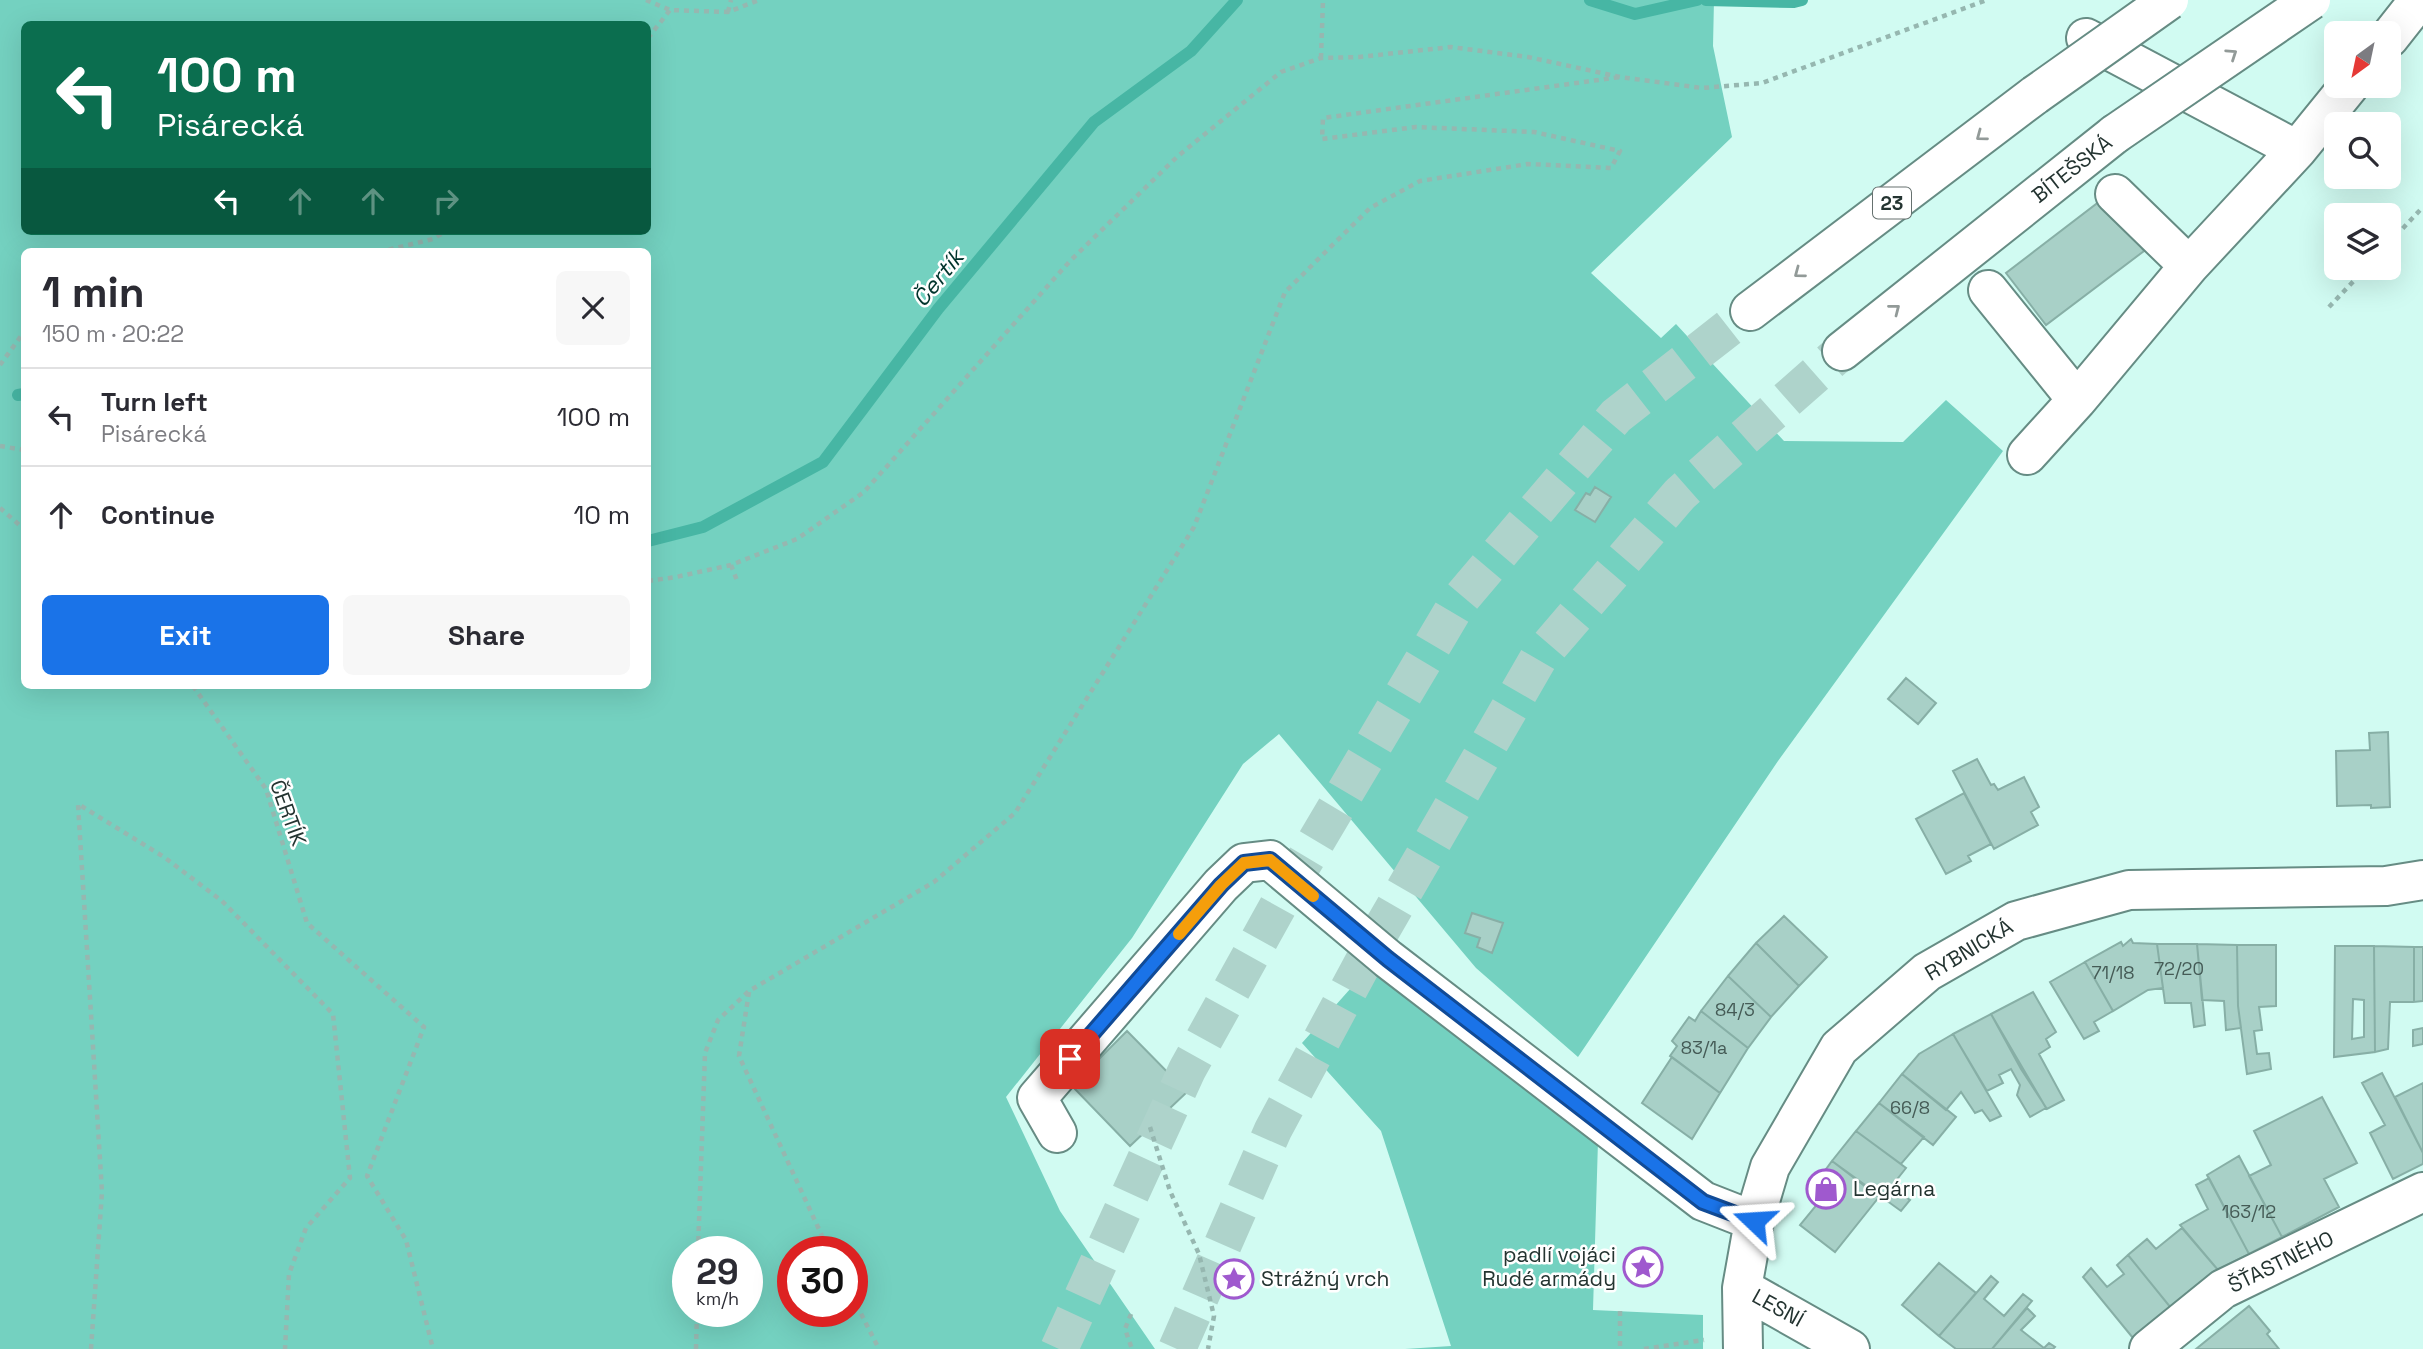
<!DOCTYPE html>
<html lang="en">
<head>
<meta charset="utf-8">
<style>
	:root { --surface:#fff; --page:#f7f7f7; --text:#2b2b33; --muted:#7c7c81; --line:#e1e1e2; --accent:#1a73e8 }
	body { margin:0; font-family:"Space Grotesk",sans-serif; background:var(--page); color:var(--text); height:100vh; display:flex; flex-direction:column; font-size:26px; white-space:nowrap }
	* { box-sizing:border-box; margin:0 }
	p { font-size:23px; color:var(--muted) }
	.icon { flex:none; width:38px; height:38px; fill:none; stroke:currentColor; stroke-width:2; stroke-linecap:round; stroke-linejoin:round }
	.map { position:relative; flex:1; overflow:hidden }
	.details { position:absolute; left:21px; top:248px; width:630px; height:441px; display:flex; flex-direction:column; background:var(--surface); border-radius:10px; box-shadow:0 7px 28px #0002 }
	.details>* { flex:none }
	.top-card { position:absolute; left:21px; top:21px; width:630px; height:214px; border-radius:10px; box-shadow:0 7px 28px #0002; background:#0b6e4f; color:#fff; overflow:hidden }
	.needle { width:46px; rotate:213deg }
	.tools { position:absolute; left:2324px; top:21px; display:grid; gap:14px }
	.tools a { display:grid; place-items:center; width:77px; height:77px; border-radius:10px; background:var(--surface); box-shadow:0 7px 28px #0002; font-size:35px }
	.speed { position:absolute; left:672px; top:1236px; display:flex; gap:14px; font-size:35px; font-weight:700; text-align:center }
	.speed>* { display:grid; place-content:center; width:91px; height:91px; border-radius:50%; background:var(--surface); box-shadow:0 7px 28px #0002; line-height:1 }
	.speed small { font-size:18px; font-weight:400 }
	.speed .limit { border:10px solid #d22; background:#fff; color:#111 }
	.pin { position:absolute; display:grid; place-items:center; width:60px; height:60px; color:#fff; margin:-30px; border-radius:14px; box-shadow:0 4px 10px #0006 }
	.me { position:absolute; width:77px; margin:-38px; rotate:290deg; stroke-linejoin:round; filter:drop-shadow(0 0 5px #0008) }
	.turn { display:flex; align-items:center; gap:24px; height:147px; padding:0 21px; font-size:32px }
	.turn .icon { width:91px; height:91px; stroke-width:2.5 }
	.turn b { display:block; font-size:49px; line-height:60px }
	.lanes { display:flex; align-items:center; height:66px; padding:0 21px; background:#0003; justify-content:center; gap:35px; direction:ltr }
	.lanes .off { opacity:.35 }
	.round { display:grid; place-items:center; flex:none; width:74px; height:74px; border-radius:10px; background:var(--page) }
	.overview { display:flex; align-items:center; justify-content:space-between; height:119px; padding:0 21px }
	h1 { font-size:42px; font-weight:600; line-height:52px }
	.action { display:flex; gap:14px; margin-top:auto; padding:14px 21px }
	.action a { flex:1; height:80px; border-radius:10px; background:var(--accent); color:#fff; font-size:28px; font-weight:600; line-height:80px; text-align:center }
	.action a+a { background:var(--page); color:var(--text) }
	ul { padding:0; list-style:none }
	li { display:flex; align-items:center; gap:21px; height:98px; padding:0 21px; border-top:2px solid var(--line) }
	li div { flex:1 }
	li b { display:block; font-size:26px }
	li em { font-style:normal }
	.map>svg:first-child { display:block }
</style>
</head>
<body>
<div class="map">
<svg width="2423" height="1349" viewBox="0 0 2423 1349">
	<rect width="100%" height="100%" fill="#d1fbf2"/>
	<path fill="#74d1c0" fill-rule="evenodd" d="M0 0H1714L1713 46 1732 137 1591 273 1661 338 1676 324 1784 441 1903 442 1946 400 2003 451 1778 761 1578 1057 1476 968 1279 734 1243 764 1132 938 1006 1097 1060 1211 1155 1349H0ZM24 24H648V231H24ZM24 252H648V686H24ZM688 1251H747V1311H688ZM793 1251H852V1311H793Z
		M1375 961 1598 1141 1593 1310 1703 1315V1349H1405L1451 1346 1381 1131 1302 1043Z"/>
	<g fill="none" stroke-linecap="round" stroke-linejoin="round">
		<path stroke="#47b6a4" stroke-width="12" d="M1590 0 1635 14 1697 0
			M1706 0 1794 2 1802 0
			M18 395 24 394
			M648 541 703 527 823 462 938 309 1094 122 1191 51 1237 0"/>
	</g>
	<path fill="#a8d0c7" stroke="#87afa6" stroke-width="2" fill-rule="evenodd" d="M2104 198 2144 251 2046 325 2006 273Z
		M1595 487 1611 497 1595 522 1575 510 1586 493 1590 495Z
		M1906 678 1936 703 1918 724 1888 699Z
		M2388 732 2390 807 2371 808V805L2337 806 2336 751 2370 750 2369 733Z
		M1977 759 1991 785 1994 784 1998 790 2024 777 2039 807 2031 812 2038 825 1994 849 1953 771Z
		M1964 793 1991 844 1968 856 1971 861 1946 874 1916 819Z
		M1472 913 1503 923 1492 953 1477 947 1480 938 1465 933Z
		M1784 916 1827 957 1799 986 1756 943Z
		M2131 939 2133 943 2157 944 2163 988 2148 990 2113 1011 2085 962 2121 942 2123 946Z
		M1756 943 1799 986 1771 1017 1728 976Z
		M2157 944H2197L2205 1025 2194 1027 2191 1003H2165Z
		M2197 944 2237 945 2238 1006 2241 1028 2226 1030 2224 1001 2202 1000Z
		M2237 945H2276V1006L2259 1007 2262 1030 2254 1031 2257 1054 2269 1053 2271 1069 2247 1074 2238 1006Z
		M2335 946H2374L2375 1052 2334 1057ZM2353 999 2364 1000V1037L2352 1039Z
		M2374 946 2414 947V1002H2390L2388 1049 2375 1052Z
		M2414 947H2423V1001L2414 1002Z
		M2085 962 2113 1011 2094 1022 2099 1031 2084 1039 2050 982Z
		M1728 976 1771 1017 1748 1048 1701 1011Z
		M2033 992 2056 1032 2046 1039 2050 1047 2039 1054 2064 1100 2047 1109 2021 1069 1991 1014Z
		M1701 1011 1748 1048 1720 1093 1670 1056 1677 1046 1672 1041 1689 1017 1695 1021Z
		M1991 1014 2046 1108 2030 1117 2017 1095 2020 1085 2011 1069 1999 1075 2003 1083 1987 1091 1953 1034Z
		M2423 1028V1044L2413 1046V1030Z
		M1127 1031 1187 1092 1130 1146 1072 1086Z
		M1953 1034 2001 1116 1990 1121 1982 1110 1975 1113 1961 1092 1946 1110 1902 1074 1919 1054Z
		M1672 1057 1720 1093 1692 1139 1642 1103Z
		M2382 1073 2423 1153V1164L2393 1179 2370 1133 2385 1125 2362 1083Z
		M1902 1074 1956 1117 1933 1145 1879 1103Z
		M2423 1083V1153L2395 1097Z
		M2322 1097 2357 1163 2324 1179 2339 1207 2282 1237 2249 1176 2271 1165 2254 1131Z
		M1879 1103 1924 1137 1901 1164 1856 1131Z
		M1856 1131 1906 1168 1891 1187 1910 1200 1901 1211 1832 1161Z
		M2239 1156 2282 1237 2249 1254 2207 1175Z
		M1832 1161 1879 1197 1835 1252 1800 1225 1824 1196 1813 1187Z
		M2209 1178 2249 1254 2218 1270 2180 1225 2208 1209 2196 1185Z
		M2182 1228 2218 1270 2171 1308 2128 1255 2147 1239 2156 1249Z
		M2128 1255 2171 1308 2133 1338 2083 1277 2091 1268 2107 1287 2124 1274 2117 1265Z
		M1939 1263 1976 1293 1939 1336 1902 1305Z
		M1991 1276 1998 1282 1984 1299 2004 1316 2023 1294 2032 1301 1992 1349H1956L1939 1336Z
		M2249 1306 2270 1331 2267 1334 2279 1349H2196Z
		M2027 1308 2035 1316 2021 1330 2044 1348 2049 1343 2055 1347 2053 1349H1992Z"/>
	<g fill="none" stroke-linecap="round" stroke-linejoin="round">
		<path stroke="#aed3cb" stroke-width="38" stroke-dasharray="38 19" stroke-linecap="butt" d="M1059 1349 1187 1070 1283 897 1458 602 1616 416 1750 311
			M1177 1349 1273 1130 1372 946 1538 659 1680 494 1842 351"/>
		<g stroke="#668c84" stroke-width="42">
			<path id="minor" d="M2086 38 2297 150
				M2389 38 2419 0
				M2115 194 2189 266
				M1988 290 2077 400
				M2027 455 2077 400 2189 266 2297 150 2349 86
				M1057 1133 1037 1098 1221 885 1244 863 1270 860 1388 959 1703 1201 1754 1221
				M1742 1288 1850 1349
				M1743 1349 1742 1288 1754 1221 1770 1167 1839 1048 1927 972 2016 921 2129 890 2386 886 2423 880
				M2149 1349 2223 1289 2423 1192"/>
		</g>
		<g stroke="#668c84" stroke-width="42">
			<path id="highway" d="M1750 311 2035 95
				M1842 351 2115 134"/>
		</g>
		<path stroke="#96b7b0" stroke-width="4.5" stroke-dasharray="5 5" stroke-linecap="butt" d="M646 0 670 10 728 12 759 0
			M728 12 731 0
			M648 38 670 10
			M1321 58 1323 0
			M2389 243 2423 207
			M379 252 433 239 446 231
			M2329 307 2366 268
			M0 365 24 332
			M0 446 24 450
			M0 508 24 529
			M731 565 738 583
			M648 581 676 577 731 565 797 539 864 492 1070 261 1178 156 1281 72 1321 58 1359 57 1451 47 1528 57 1620 77 1702 88 1762 83 1987 0
			M193 686 266 789 307 923 424 1027 367 1176 406 1240 433 1349
			M749 992 739 1056 829 1251
			M1150 1127 1170 1191 1199 1254 1214 1316 1208 1349
			M698 1251 705 1053 718 1020 749 991 934 882 1015 813 1194 527 1285 292 1370 208 1420 181 1528 164 1611 168 1620 151 1534 132 1416 127 1322 139 1323 118 1620 77
			M852 1296 879 1349
			M1620 1311V1349
			M1131 1314 1125 1329 1132 1349
			M91 1349 102 1192 78 804 164 857 222 901 333 1014 350 1178 306 1228 289 1274 285 1349
			M696 1349 697 1311
			M1644 1349 1704 1340"/>
		<use href="#minor" stroke="#fff" stroke-width="38"/>
		<use href="#highway" stroke="#fff" stroke-width="38"/>
		<g stroke="#668c84" stroke-width="42" stroke-linecap="butt">
			<path id="highway-bridge" d="M2035 95 2169 0
				M2115 134 2311 0"/>
		</g>
		<use href="#highway-bridge" stroke="#fff" stroke-width="38"/>
	</g>
	<defs><path id="oneway-chevron" d="M-2-3.5L2.5 0L-2 3.5" fill="none" stroke-width="1.6" stroke-linecap="round" stroke-linejoin="round" transform="scale(1.75)"/></defs>
	<g stroke="#929a98">
		<use href="#oneway-chevron" transform="translate(2232 54) rotate(-34)"/>
		<use href="#oneway-chevron" transform="translate(1981 136) rotate(143)"/>
		<use href="#oneway-chevron" transform="translate(1799 273) rotate(143)"/>
		<use href="#oneway-chevron" transform="translate(1895 309) rotate(-38)"/>
	</g>
	<g fill="none" stroke-linecap="round" stroke-linejoin="round">
		<g stroke="#114b97" stroke-width="18">
			<path id="route" d="M1070 1059 1221 885 1244 863 1270 860 1388 959 1703 1202 1754 1221"/>
		</g>
		<use href="#route" stroke="#1a73e8" stroke-width="12"/>
		<path stroke="#f59e0b" stroke-width="12" d="M1179 934 1221 885 1244 863 1270 860 1313 896"/>
	</g>
	<defs>
		<g id="shop-ring" transform="scale(2.0125)"><circle r="9.5" fill="#fff" stroke="#9f59ce" stroke-width="1.5"/><path d="M-5-2.5h2.3a2.7 3.5 0 0 1 5.4 0H5L5.5 6h-11ZM-1.5-2.5h3a1.5 2.3 0 0 0-3 0Z" fill="#9f59ce"/></g>
		<g id="sight-ring" transform="scale(2.0125)"><circle r="9.5" fill="#fff" stroke="#9f59ce" stroke-width="1.5"/><path d="M0-6L1.8-2.2L6-1.7L2.9 1.2L3.7 5.4L0 3.3L-3.7 5.4L-2.9 1.2L-6-1.7L-1.8-2.2Z" fill="#9f59ce"/></g>
	</defs>
	<g fill-rule="evenodd">
		<use href="#shop-ring" x="1826" y="1189"/>
		<use href="#sight-ring" x="1643" y="1267"/>
		<use href="#sight-ring" x="1234" y="1279"/>
	</g>
	<g text-anchor="middle" stroke-width="5" stroke-linejoin="round" paint-order="stroke">
		<g font-size="18" fill="#455b56">
			<text x="2179" y="975">72/20</text>
			<text x="2113" y="979">71/18</text>
			<text x="1735" y="1016">84/3</text>
			<text x="1704" y="1054">83/1a</text>
			<text x="1910" y="1114">66/8</text>
			<text x="2249" y="1218">163/12</text>
		</g>
		<rect fill="#fff" stroke="#66716f" stroke-width="2" x="1873" y="187.5" width="38" height="31" rx="5"/>
		<g font-size="19" font-weight="bold" fill="#243431">
			<text x="1892" y="210">23</text>
		</g>
		<g font-size="21" fill="#243431" stroke="#fff">
			<text transform="translate(2072 169) rotate(-38)" y="7">BÍTEŠSKÁ</text>
			<text transform="translate(288 813) rotate(70)" y="7">ČERTÍK</text>
			<text transform="translate(1969 950) rotate(-31)" y="7">RYBNICKÁ</text>
			<text transform="translate(2281 1262) rotate(-26)" y="7">ŠŤASTNÉHO</text>
			<text transform="translate(1778 1308) rotate(29)" y="7">LESNÍ</text>
		</g>
		<g font-size="21" fill="#243431" stroke="#fff" text-anchor="start">
			<text x="1853" y="1196">Legárna</text>
			<text x="1616" y="1262" text-anchor="end">padlí vojáci<tspan x="1616" dy="24">Rudé armády</tspan></text>
			<text x="1261" y="1286">Strážný vrch</text>
		</g>
		<g font-size="23" font-style="italic" fill="#00342c" stroke="#fff">
			<text transform="translate(938 278) rotate(-51)" y="8">Čertík</text>
		</g>
	</g>
</svg>
<div class="tools">
<a><svg class="needle" viewBox="-14 -14 28 28"><path d="M0-13l5 13h-10z" fill="#e53935"/><path d="M0 13l5-13h-10z" fill="#7c7c81"/></svg></a>
<a><svg class="icon" aria-label="search" viewBox="0 0 24 24"><circle cx="10" cy="10" r="6"/><path d="M15 15l6 6"/></svg></a>
<a><svg class="icon" aria-label="layers" viewBox="0 0 24 24"><path d="M12 4l9 5-9 5-9-5zM3 14l9 5 9-5"/></svg></a>
</div>
<div class="speed"><div>29<small>km/h</small></div><div class="limit">30</div></div>
<div class="pin" style="left:1070px;top:1059px;background:#d93025"><svg class="icon" aria-label="arrive" viewBox="0 0 24 24"><path d="M6 21V4h12l-3 4 3 4H6"/></svg></div>
<svg class="me" style="left:1754px;top:1221px" viewBox="-20 -20 40 40"><path d="M0-17L14 15 0 8-14 15z" fill="#1a73e8" stroke="#fff" stroke-width="4"/></svg>
<div class="top-card">
<div class="turn"><svg class="icon" aria-label="left" viewBox="0 0 24 24"><path d="M17 20v-9H6M10 6l-5 5 5 5"/></svg><div><b>100 m</b>Pisárecká</div></div>
<div class="lanes"><svg class="icon" aria-label="left" viewBox="0 0 24 24"><path d="M17 20v-9H6M10 6l-5 5 5 5"/></svg><svg class="icon off" aria-label="ahead" viewBox="0 0 24 24"><path d="M12 20V5M6 11l6-6 6 6"/></svg><svg class="icon off" aria-label="ahead" viewBox="0 0 24 24"><path d="M12 20V5M6 11l6-6 6 6"/></svg><svg class="icon off" aria-label="right" viewBox="0 0 24 24"><path d="M7 20v-9h11M14 6l5 5-5 5"/></svg></div>
</div>
<section class="details">
<div class="overview"><div><h1>1 min</h1><p>150 m · 20:22</p></div><a class="round"><svg class="icon" aria-label="close" viewBox="0 0 24 24"><path d="M6 6l12 12M18 6L6 18"/></svg></a></div>
<ul>
<li><svg class="icon" aria-label="left" viewBox="0 0 24 24"><path d="M17 20v-9H6M10 6l-5 5 5 5"/></svg><div><b>Turn left</b><p>Pisárecká</p></div><em>100 m</em></li>
<li><svg class="icon" aria-label="ahead" viewBox="0 0 24 24"><path d="M12 20V5M6 11l6-6 6 6"/></svg><div><b>Continue</b></div><em>10 m</em></li>
</ul>
<div class="action"><a>Exit</a><a>Share</a></div>
</section>
</div>
</body>
</html>
